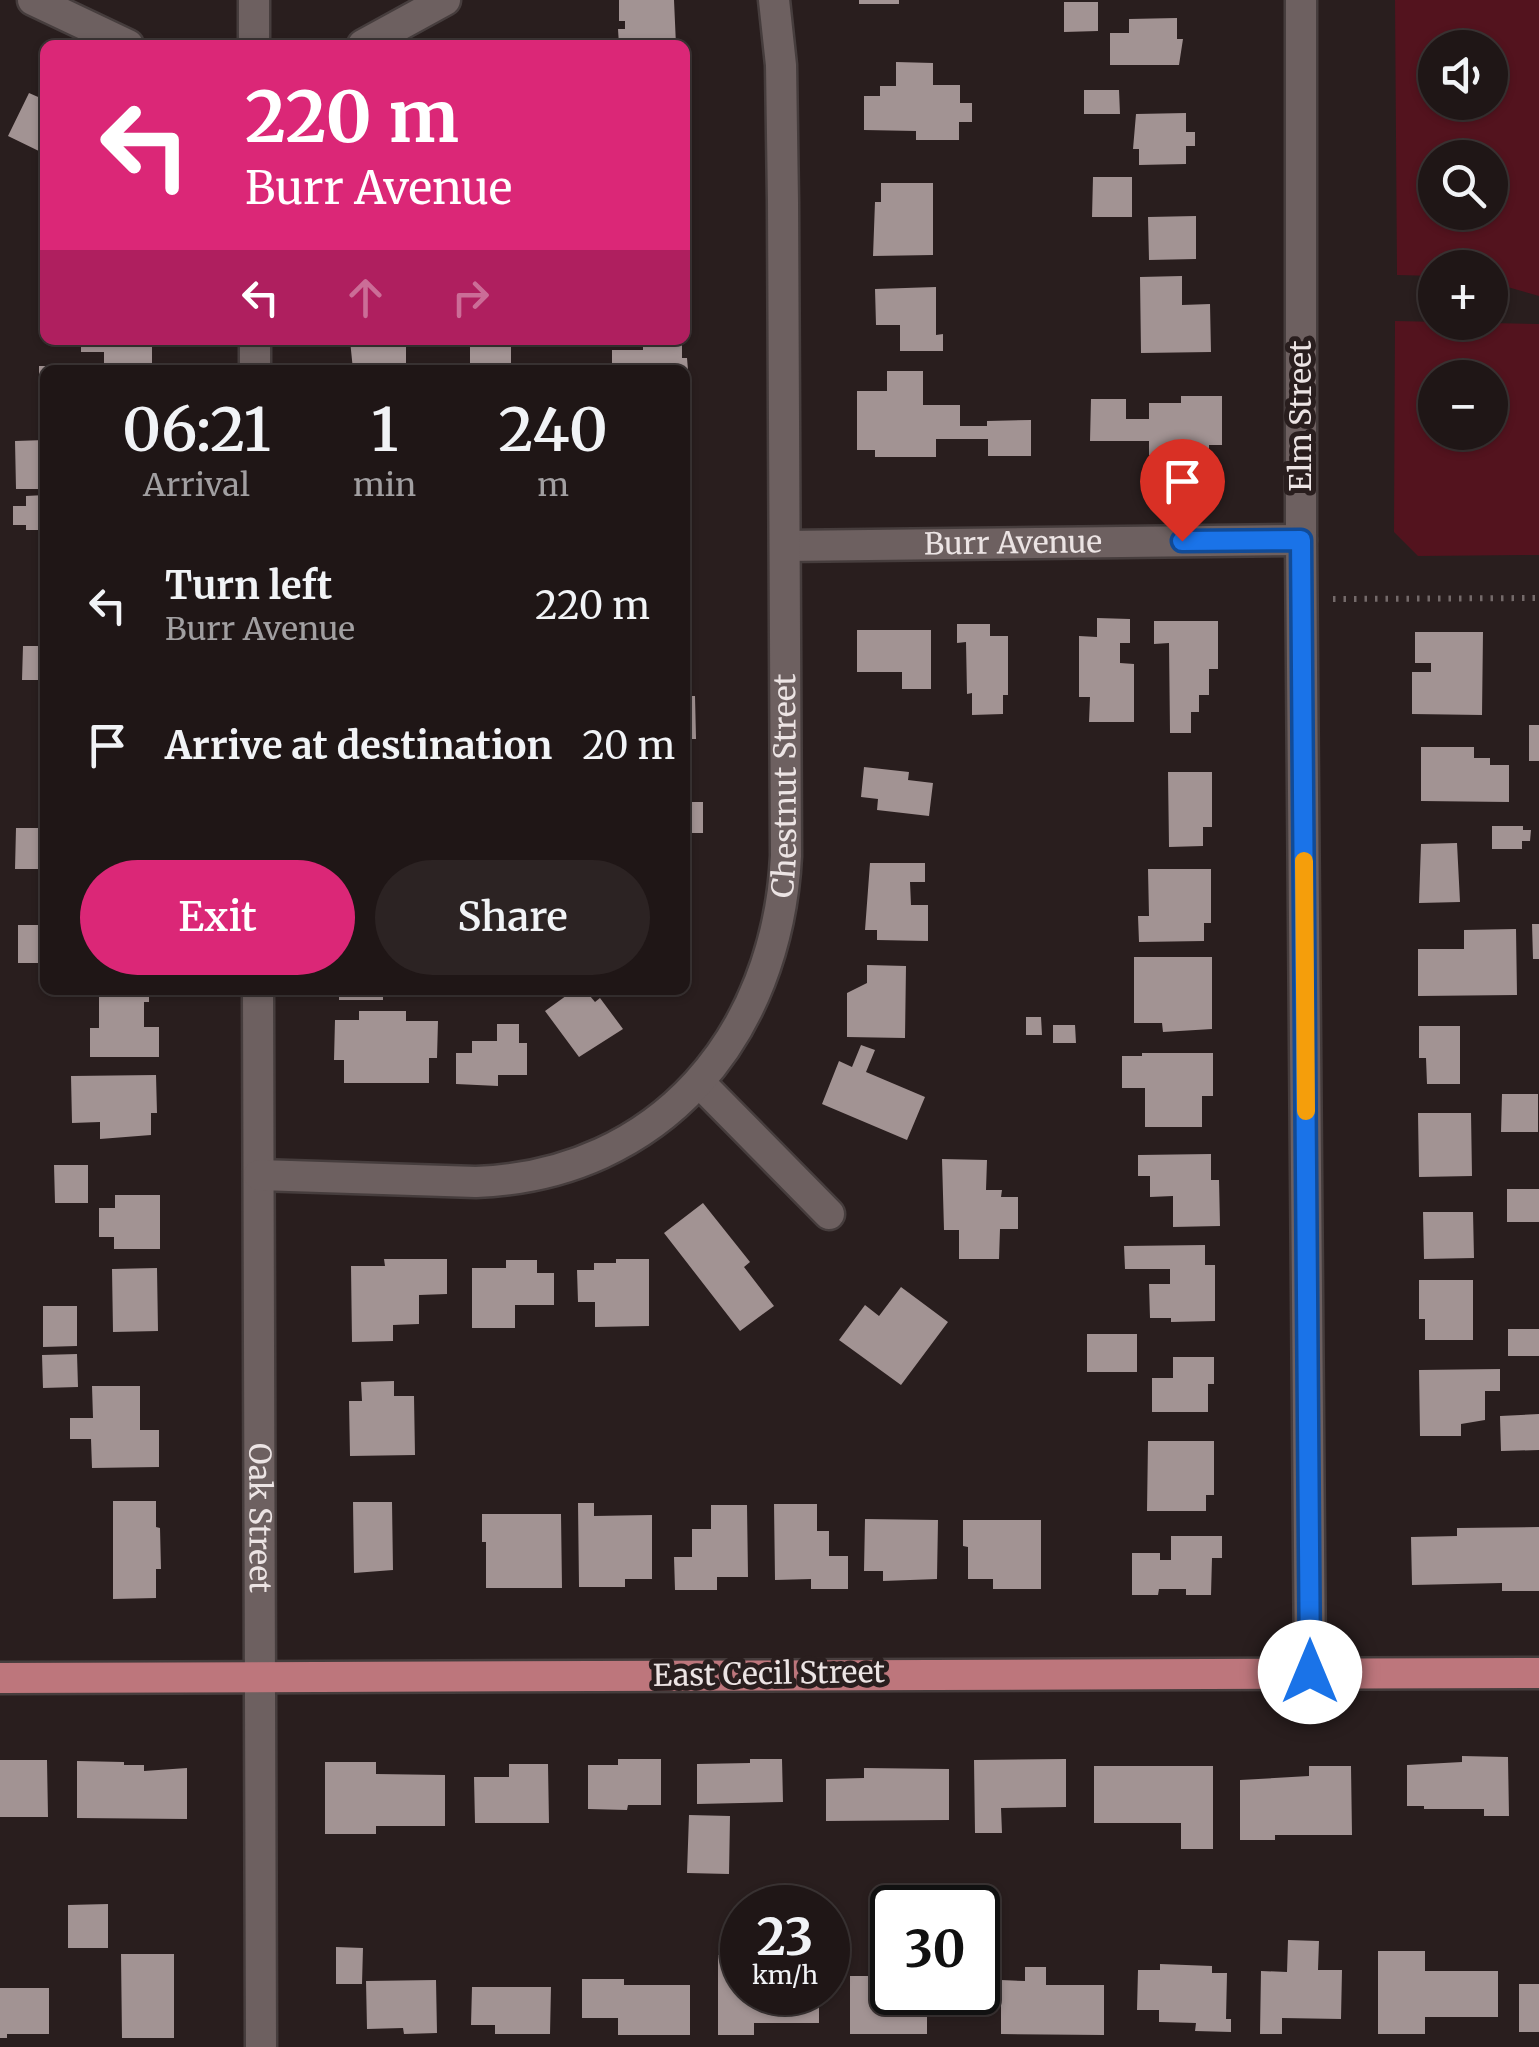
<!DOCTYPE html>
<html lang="en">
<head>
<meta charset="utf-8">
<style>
	:root { --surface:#1f1616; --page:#2c2323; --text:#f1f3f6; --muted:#a19fa1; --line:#3c3535; --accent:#db2777 }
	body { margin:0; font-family:Merriweather,serif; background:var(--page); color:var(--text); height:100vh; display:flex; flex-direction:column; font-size:38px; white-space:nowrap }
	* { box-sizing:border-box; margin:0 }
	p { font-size:32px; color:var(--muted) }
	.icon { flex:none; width:55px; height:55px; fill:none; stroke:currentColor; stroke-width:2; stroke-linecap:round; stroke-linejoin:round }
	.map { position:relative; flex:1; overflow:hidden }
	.details { position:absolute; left:40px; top:365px; width:650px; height:630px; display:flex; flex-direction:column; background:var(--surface); border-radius:15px; box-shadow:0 2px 8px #0004,0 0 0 2px var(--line) }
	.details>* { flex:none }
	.hud { position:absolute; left:40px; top:40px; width:650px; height:305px; border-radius:15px; box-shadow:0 2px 8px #0004,0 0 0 2px var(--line); background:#db2777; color:#fff; overflow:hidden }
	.buttons { position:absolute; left:1418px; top:30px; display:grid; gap:20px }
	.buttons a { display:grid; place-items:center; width:90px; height:90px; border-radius:50%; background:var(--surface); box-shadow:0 2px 8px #0004,0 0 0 2px var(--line); font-size:50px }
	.speed { position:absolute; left:720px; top:1885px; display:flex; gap:20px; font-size:50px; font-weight:700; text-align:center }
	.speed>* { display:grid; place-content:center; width:130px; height:130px; border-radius:50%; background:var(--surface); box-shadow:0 2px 8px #0004,0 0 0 2px var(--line); line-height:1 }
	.speed small { font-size:25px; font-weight:400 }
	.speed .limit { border:5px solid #111; border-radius:15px; background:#fff; color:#111 }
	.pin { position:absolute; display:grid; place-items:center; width:85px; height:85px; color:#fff; margin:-102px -42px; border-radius:50% 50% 50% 0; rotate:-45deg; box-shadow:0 0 10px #0007 }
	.pin .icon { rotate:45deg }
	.me { position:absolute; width:110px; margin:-55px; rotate:0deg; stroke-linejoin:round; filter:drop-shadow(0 0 8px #0008) }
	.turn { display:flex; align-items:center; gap:35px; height:210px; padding:0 40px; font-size:45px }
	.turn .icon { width:130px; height:130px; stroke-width:2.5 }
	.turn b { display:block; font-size:70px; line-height:85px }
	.lanes { display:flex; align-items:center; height:95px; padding:0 40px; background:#0003; justify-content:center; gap:50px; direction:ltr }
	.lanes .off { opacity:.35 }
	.eta { display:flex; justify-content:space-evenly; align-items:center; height:170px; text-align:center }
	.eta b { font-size:60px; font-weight:600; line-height:70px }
	.button { display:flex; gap:20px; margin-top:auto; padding:20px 40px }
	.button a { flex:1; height:115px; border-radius:60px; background:var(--accent); color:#fff; font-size:40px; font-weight:600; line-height:115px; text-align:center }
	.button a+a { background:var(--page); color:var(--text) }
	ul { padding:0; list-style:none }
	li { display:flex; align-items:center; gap:30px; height:140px; padding:0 40px }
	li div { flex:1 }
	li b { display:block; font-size:38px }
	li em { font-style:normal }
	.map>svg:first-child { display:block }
</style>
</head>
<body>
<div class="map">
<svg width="1539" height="2047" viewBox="0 0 1539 2047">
	<rect width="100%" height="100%" fill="#291e1e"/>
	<path fill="#53131e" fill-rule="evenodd" d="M1395 0H1539V296L1490 282V268H1435V276L1397 275ZM1435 48H1490V102H1435ZM1435 158H1490V212H1435Z
		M1395 321 1539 324V555L1418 556 1394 532ZM1435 378H1490V432H1435Z"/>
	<path fill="#a29393" d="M619 0H674L676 45H619L618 29H625V21H619Z
		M859 0H899V4H859Z
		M1064 2H1098V31L1064 32Z
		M1177 18V39H1183L1179 65H1110V33H1129V19Z
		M896 62 933 63V85H960V103H972V122H959V140H916V131L864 130V96H880V86H896Z
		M1084 90H1119L1120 114H1084Z
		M29 93 45 100V154L8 136Z
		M1186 113V132H1195V146H1186V164L1139 165V149H1133L1136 114Z
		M1093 177H1132V217H1092Z
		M881 183H933V255L873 256 875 202H881Z
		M1196 216V259L1149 260 1148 217Z
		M1182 276V305L1210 304 1211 352 1141 353 1140 277Z
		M936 287V335L943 334V351H900V325H876L875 289Z
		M81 340H152V367H104V352H81Z
		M350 340H406V370H353Z
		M643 340H682V358H687L688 370H619V367H612V350H643Z
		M470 346H511V370H470Z
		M39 366H74V370H45V392H39Z
		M887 371H923V405H960V426H987V421L1031 420V456H988V439H936V457H875V450H857V391H887Z
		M1181 396H1222V445H1209V455H1149V441H1090L1091 399H1126V419H1149V403H1181Z
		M45 440V489H16L15 441Z
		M45 495V530H26V525H13V506H26V496Z
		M685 616H692V665H685Z
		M1097 618 1130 619V643H1120V663L1134 664V722H1089L1090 697H1079V636L1097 637Z
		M1154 621H1218V669H1209V695H1199V712H1191V733H1170L1169 643 1154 644Z
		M957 624H990V636H1008V695H1003V714L972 715V693L967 694 966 642 957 643Z
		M857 630H931V689H902V672H857Z
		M1415 632H1483L1482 715 1412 714V672H1431V663H1415Z
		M23 646H45V680H22Z
		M685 696H695L696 739H685Z
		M1529 725H1539V761H1529Z
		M1421 747H1474V758H1490V765H1509V802L1421 801Z
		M864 767 909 772 908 780 933 783 929 816 877 810 878 799 861 797Z
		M1168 772H1212V827H1203V846L1169 847Z
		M685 802H703V833H685Z
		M1492 826H1523V830H1531L1530 841H1522V849H1492Z
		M16 828H45V869H15Z
		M1457 843 1460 902 1419 903 1421 844Z
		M870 863H925V882H910L911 905H928V941L877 940V930H865Z
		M1148 869H1211V923H1204V941L1139 942 1138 916H1149Z
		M1532 924H1539V959H1533Z
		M18 925H45V963H18Z
		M1516 929 1517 995 1418 996V949H1464V930Z
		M1134 957H1212V1029L1163 1032 1162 1023H1134Z
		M867 965 906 966 905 1038 847 1037V993L867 983Z
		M99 990H149V1002H144V1027H159V1057H90V1028H99Z
		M339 990H383V1000H339Z
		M567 990H585L595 1002 600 998 623 1029 579 1057 545 1011 570 993Z
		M359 1011H406V1021H438L437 1058H429V1083H344V1060H334L335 1020H359Z
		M1026 1017H1041L1042 1035H1026Z
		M497 1024H519V1043H527V1075H498V1086L456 1084V1053H472V1041H497Z
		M1053 1025H1075L1076 1043H1053Z
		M1419 1026H1460V1084H1427L1426 1058H1419Z
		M861 1045 875 1050 866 1072 925 1097 907 1140 822 1104 839 1061 852 1067Z
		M1142 1053H1213V1096H1202V1127H1145V1088H1122V1056H1142Z
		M156 1075 157 1113H151V1135L100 1139V1122L72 1123 71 1076Z
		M1502 1094H1538V1132H1501Z
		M1418 1113H1471L1472 1176 1419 1177Z
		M1211 1154V1180H1219L1220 1226 1173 1227V1196L1150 1197V1176H1138V1155Z
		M942 1159 987 1160 986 1190H1002L1001 1197H1018V1229H1000L999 1259H959V1230H944Z
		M54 1165H88V1203H55Z
		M1507 1189H1539V1222H1507Z
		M115 1195H160V1249H114V1237H99V1208H115Z
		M703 1203 750 1262 744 1267 774 1306 740 1331 664 1233Z
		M1423 1212H1473L1474 1258 1424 1259Z
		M1205 1245V1265H1215V1321L1171 1322V1318H1150L1149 1284H1170V1269H1125L1124 1246Z
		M384 1259H447V1294L419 1295V1324L393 1325V1341L352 1342 351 1266H385Z
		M616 1259H649V1326L595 1327V1302H578L577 1270H594V1263H616Z
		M506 1260H537V1273H554V1305H515V1328H472V1268H506Z
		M157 1268 158 1331 113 1332 112 1269Z
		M1419 1280H1473V1340H1425V1319H1419Z
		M901 1287 948 1322 901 1385 839 1340 865 1305 879 1316Z
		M43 1306H77V1346L43 1347Z
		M1508 1329H1539V1356H1508Z
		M1087 1334H1137V1372H1087Z
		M77 1354 78 1387 43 1388 42 1355Z
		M1173 1357H1214V1384H1208V1412H1152V1378H1173Z
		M1500 1369V1391H1485V1420L1461 1424V1436H1420L1419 1370Z
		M394 1381V1396H414L415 1455 350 1456 349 1401H362L361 1382Z
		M92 1386H140V1430H159V1467L92 1468 91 1439H70V1418H93Z
		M1539 1414V1450L1501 1451 1500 1416Z
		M1148 1441H1214V1495H1206V1511H1147Z
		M113 1501H156V1527L160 1528 161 1569H156V1598L113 1599Z
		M353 1502H392L393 1570 354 1573Z
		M578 1503H594V1516L652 1515V1579H625V1587H579Z
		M774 1504H817V1531H829V1556H848V1589H811V1579L775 1580Z
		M711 1505H747L748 1577H717V1590H675L674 1557H692V1529H711Z
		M482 1514H561L562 1588H486V1542H482Z
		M865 1519 938 1520 937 1579 883 1581V1571H864Z
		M963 1520H1041V1589H993V1579H968V1547L963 1546Z
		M1539 1527V1591H1502V1583L1412 1585 1411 1537 1457 1536V1528Z
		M1171 1536H1222V1558H1212L1211 1595H1186V1589H1159L1158 1595H1132V1553H1160V1560H1171Z
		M1462 1756 1508 1757 1509 1816H1484V1809H1424V1806H1407V1765L1462 1762Z
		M618 1759H661V1805H628L627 1810 588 1809V1765H618Z
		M750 1759H782L783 1802 697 1804V1764L750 1763Z
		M1066 1759V1807L1001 1808 1002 1833H975L974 1760Z
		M0 1760H47L48 1817H0Z
		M77 1761 124 1762V1765H144V1771L187 1768V1819L77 1818Z
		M325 1762H376V1774L445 1775V1826H376V1834H325Z
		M509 1764H548L549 1823H475L474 1777H509Z
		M1094 1766H1213V1849H1181V1823H1094Z
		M1309 1766H1351L1352 1835H1275V1840H1240V1780L1309 1776Z
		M864 1768 949 1769V1820L826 1821V1779L864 1778Z
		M689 1815 730 1816 729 1874 687 1873Z
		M108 1904V1948H68V1905Z
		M978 1923H986V1970H978Z
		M1288 1940 1319 1941 1318 1970H1342L1341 2019 1282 2018V2034H1260L1261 1971 1287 1972Z
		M336 1947 363 1948 362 1984H336Z
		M1378 1951H1425V1971H1498V2017H1425V2034H1378Z
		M121 1954H174V2038H122Z
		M718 1955H742V1992H819V2023H754V2035H718Z
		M1160 1964 1212 1966V1973H1227L1226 2019H1231V2032L1195 2031 1196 2023 1159 2022V2010H1137L1138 1970H1160Z
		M1025 1967H1046V1985H1104V2035L1001 2034V1980L1025 1981Z
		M850 1976H892V1992H927V2034H850Z
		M582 1979H624V1985H690V2035H618V2018H582Z
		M436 1980 437 2033 404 2034 403 2028 367 2029 366 1981Z
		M1519 1984H1539V2032H1519Z
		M472 1987H551L550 2034H495V2025H471Z
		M0 1988H49V2034H7V2038H0Z"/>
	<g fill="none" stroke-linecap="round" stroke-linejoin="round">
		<g stroke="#463d3d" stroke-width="35">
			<g id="minor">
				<path d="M33 0 128 45"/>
				<path d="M254 0V45"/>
				<path d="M1301 0V540L1310 1672"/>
				<path d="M363 45 445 0"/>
				<path d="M255 340V370"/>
				<path id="s1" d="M785 546 1301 540"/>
				<path id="s2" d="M258 990 261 2047"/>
				<path d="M700 1083 829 1214"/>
				<path id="s3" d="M259 1175 476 1182C661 1175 777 1035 786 856L783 202 781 65 774 0"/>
			</g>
		</g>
		<g stroke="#463d3d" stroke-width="35">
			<path id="major" d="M0 1678 1539 1673"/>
		</g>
		<path stroke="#746a6a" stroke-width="6" stroke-dasharray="2.5 8" stroke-linecap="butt" d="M1333 599 1539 598"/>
		<use href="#minor" stroke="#6d6060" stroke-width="30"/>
		<use href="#major" stroke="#bd767c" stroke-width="30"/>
	</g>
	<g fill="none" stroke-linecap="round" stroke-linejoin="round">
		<g stroke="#114b97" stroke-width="25">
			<path id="route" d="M1182 541 1301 540 1310 1672"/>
		</g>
		<use href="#route" stroke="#1a73e8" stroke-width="18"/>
		<path stroke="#f59e0b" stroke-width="18" d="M1304 861 1306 1111"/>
	</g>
	<g text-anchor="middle" stroke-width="10" stroke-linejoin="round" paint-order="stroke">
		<g font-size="30" fill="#ece4e4" stroke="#291e1e">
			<text transform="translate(1301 416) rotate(-90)" y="10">Elm Street</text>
			<text dy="10" stroke="none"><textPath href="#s1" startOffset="228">Burr Avenue</textPath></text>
			<text dy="10" stroke="none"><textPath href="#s3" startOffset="785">Chestnut Street</textPath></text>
			<text dy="10" stroke="none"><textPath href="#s2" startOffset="528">Oak Street</textPath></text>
			<text transform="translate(769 1674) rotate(-1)" y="10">East Cecil Street</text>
		</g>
	</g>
</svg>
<div class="buttons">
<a><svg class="icon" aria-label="sound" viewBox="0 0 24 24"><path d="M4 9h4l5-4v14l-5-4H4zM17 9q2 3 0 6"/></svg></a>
<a><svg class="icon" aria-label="search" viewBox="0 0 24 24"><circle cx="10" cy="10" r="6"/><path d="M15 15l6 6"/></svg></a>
<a>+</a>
<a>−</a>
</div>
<div class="speed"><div>23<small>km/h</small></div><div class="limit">30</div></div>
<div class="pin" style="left:1182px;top:541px;background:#d93025"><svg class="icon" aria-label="arrive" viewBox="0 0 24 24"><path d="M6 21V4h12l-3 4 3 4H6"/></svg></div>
<svg class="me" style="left:1310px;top:1672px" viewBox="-20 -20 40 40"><circle r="19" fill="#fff"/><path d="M0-13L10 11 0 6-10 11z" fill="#1a73e8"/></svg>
<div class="hud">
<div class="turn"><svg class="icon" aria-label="left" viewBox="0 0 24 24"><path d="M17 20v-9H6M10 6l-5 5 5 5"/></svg><div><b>220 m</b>Burr Avenue</div></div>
<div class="lanes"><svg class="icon" aria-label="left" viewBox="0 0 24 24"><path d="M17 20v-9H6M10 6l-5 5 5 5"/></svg><svg class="icon off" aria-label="ahead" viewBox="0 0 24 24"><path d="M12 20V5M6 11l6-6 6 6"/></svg><svg class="icon off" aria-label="right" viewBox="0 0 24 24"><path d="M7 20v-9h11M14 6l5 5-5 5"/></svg></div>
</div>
<section class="details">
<div class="eta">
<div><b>06:21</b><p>Arrival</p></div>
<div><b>1</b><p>min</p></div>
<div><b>240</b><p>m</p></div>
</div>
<ul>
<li><svg class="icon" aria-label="left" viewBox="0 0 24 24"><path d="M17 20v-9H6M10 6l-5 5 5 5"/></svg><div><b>Turn left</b><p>Burr Avenue</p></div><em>220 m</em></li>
<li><svg class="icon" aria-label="arrive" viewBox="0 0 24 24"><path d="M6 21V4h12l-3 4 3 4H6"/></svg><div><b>Arrive at destination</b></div><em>20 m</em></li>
</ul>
<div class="button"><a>Exit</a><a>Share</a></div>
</section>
</div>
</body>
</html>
